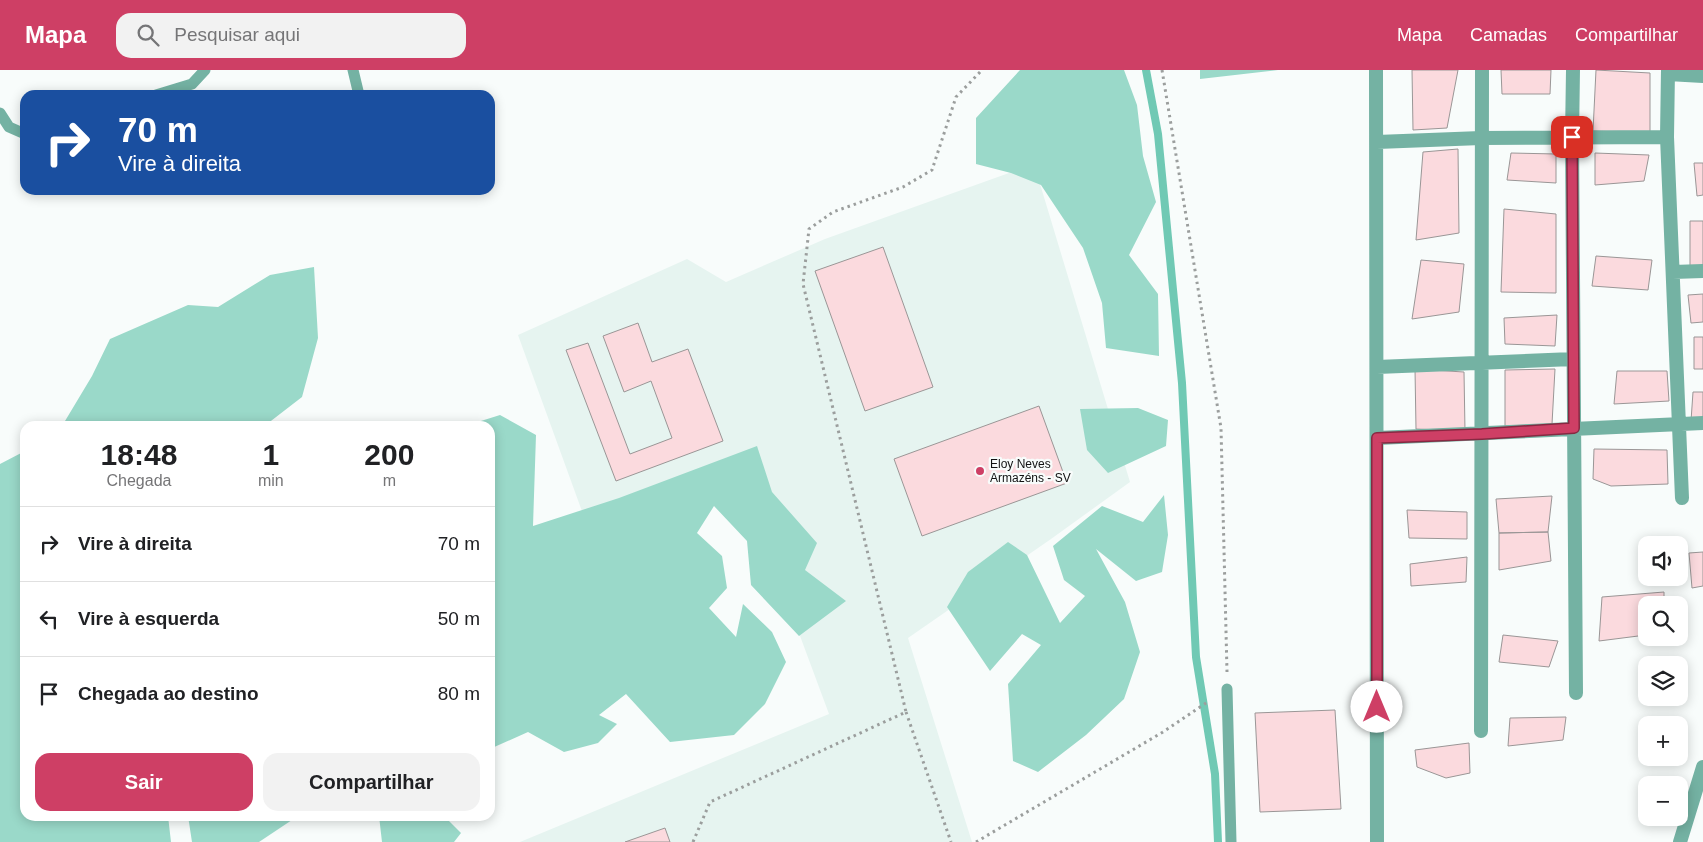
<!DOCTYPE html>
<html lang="pt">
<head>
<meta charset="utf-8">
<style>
	:root { --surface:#fff; --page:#f2f2f2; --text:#202124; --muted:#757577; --line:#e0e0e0; --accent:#ce3f65 }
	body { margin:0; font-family:Helvetica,sans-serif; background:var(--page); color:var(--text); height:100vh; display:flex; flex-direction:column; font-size:19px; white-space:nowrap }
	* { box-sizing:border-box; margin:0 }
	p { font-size:16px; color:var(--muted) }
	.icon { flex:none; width:28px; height:28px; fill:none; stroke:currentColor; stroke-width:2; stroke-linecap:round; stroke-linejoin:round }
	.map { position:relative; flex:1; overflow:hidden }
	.sheet { position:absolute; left:20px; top:351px; width:475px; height:400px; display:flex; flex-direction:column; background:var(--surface); border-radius:15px; box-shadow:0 2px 12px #0003 }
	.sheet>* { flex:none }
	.guide { position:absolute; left:20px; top:20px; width:475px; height:105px; border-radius:15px; box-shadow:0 2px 12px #0003; background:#1a4fa0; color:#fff; overflow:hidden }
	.tools { position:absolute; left:1638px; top:466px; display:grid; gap:10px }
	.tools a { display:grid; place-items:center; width:50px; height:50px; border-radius:10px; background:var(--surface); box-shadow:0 2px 12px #0003; font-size:25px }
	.pin { position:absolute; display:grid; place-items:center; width:42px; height:42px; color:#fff; margin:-21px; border-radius:10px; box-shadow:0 2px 8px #0006 }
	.me { position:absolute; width:55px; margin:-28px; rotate:0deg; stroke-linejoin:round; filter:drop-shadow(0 0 4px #0008) }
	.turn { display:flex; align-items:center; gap:18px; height:105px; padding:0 15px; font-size:22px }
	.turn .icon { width:65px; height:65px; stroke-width:2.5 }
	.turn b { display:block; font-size:35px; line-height:42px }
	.eta { display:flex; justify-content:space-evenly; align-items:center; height:85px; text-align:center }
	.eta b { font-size:30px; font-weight:600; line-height:35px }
	.action { display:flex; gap:10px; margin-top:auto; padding:10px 15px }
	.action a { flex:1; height:58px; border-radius:15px; background:var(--accent); color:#fff; font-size:20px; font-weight:600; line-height:58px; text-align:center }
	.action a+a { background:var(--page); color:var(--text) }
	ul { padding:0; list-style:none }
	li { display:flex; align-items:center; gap:15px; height:75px; padding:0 15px; border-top:1px solid var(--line) }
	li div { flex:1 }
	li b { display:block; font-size:19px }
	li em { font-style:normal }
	header { display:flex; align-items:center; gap:30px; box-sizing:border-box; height:70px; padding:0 25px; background:var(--accent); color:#fff }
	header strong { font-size:24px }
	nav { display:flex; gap:28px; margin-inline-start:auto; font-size:18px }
	.search { width:350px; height:45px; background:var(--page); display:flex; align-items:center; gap:12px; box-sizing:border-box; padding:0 18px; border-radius:15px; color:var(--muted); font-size:19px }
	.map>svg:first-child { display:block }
</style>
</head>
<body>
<header>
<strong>Mapa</strong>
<div class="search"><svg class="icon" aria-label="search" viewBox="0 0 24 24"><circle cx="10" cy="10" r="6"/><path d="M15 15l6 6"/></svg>Pesquisar aqui</div>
<nav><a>Mapa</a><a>Camadas</a><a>Compartilhar</a></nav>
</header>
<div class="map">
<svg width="1703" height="772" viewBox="0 0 1703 772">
	<rect width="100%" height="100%" fill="#f8fcfb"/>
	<path fill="#e6f4f0" d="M1034 94 1130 412 1051 469 908 568 972 772H520L829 644 738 399 587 455 518 265 687 189 726 212 825 169Z"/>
	<path fill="#9ad9c9" d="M1020 0H1124L1137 35 1143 86 1156 132 1129 185 1158 224 1159 286 1106 278 1102 233 1083 178 1041 115 1011 103 976 94V48Z
		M1200 0H1278L1200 9Z
		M314 197 318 268 302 327 267 354 268 356H69L65 351 92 306 110 269 188 235 218 237 270 205Z
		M1138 338 1168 350 1166 376 1108 403 1087 380 1080 339Z
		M500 345 536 365 533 456 619 428 757 376 772 422 817 473 805 500 846 531 799 566 751 515 747 471 714 436 697 463 722 486 727 518 709 538 736 567 743 534 772 562 786 592 765 634 734 665 670 672 626 624 599 645 617 654 598 673 564 682 528 662 492 678 490 674V356H465Z
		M25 381V746H168L171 772H0V394Z
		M1164 425 1168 465 1162 502 1136 511 1096 479 1125 532 1140 582 1124 629 1086 665 1038 702 1013 691 1008 614 1041 575 1022 564 990 601 947 537 968 502 1008 472 1027 485 1060 553 1085 526 1064 510 1053 476 1102 436 1143 452Z
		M188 746H298L259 772H192Z
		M379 746H444L461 763 454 772H382Z"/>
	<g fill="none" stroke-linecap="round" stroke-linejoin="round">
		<path stroke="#70c9b4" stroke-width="8" d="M1146 0 1158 64 1182 313 1196 587 1215 704 1218 772"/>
	</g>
	<path fill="#fbdade" stroke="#9a9696" d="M1412 0H1458L1447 58 1413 60Z
		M1501 0H1551L1550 24H1502Z
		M1596 0 1650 3V63L1593 61Z
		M1458 79 1459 163 1416 170 1423 82Z
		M1511 83 1556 84V113L1507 110Z
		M1595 83 1649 85 1644 111 1595 115Z
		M1694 93H1703V125L1697 126Z
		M1504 139 1556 144V223L1501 222Z
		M1690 151H1703V197H1690Z
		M883 177 933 317 865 341 815 201Z
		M1596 186 1652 190 1648 220 1592 216Z
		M1421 190 1464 194 1459 242 1412 249Z
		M1703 224V252L1691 253 1688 225Z
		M1557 245 1555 276 1505 274 1504 248Z
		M638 253 652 292 688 279 723 371 616 411 566 280 588 273 630 384 672 368 651 311 624 322 603 266Z
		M1694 267H1703V299H1694Z
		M1415 299 1464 302 1465 361 1416 359Z
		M1555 299 1552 354 1505 356V300Z
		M1617 301H1667L1669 331 1614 334Z
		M1693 322H1703V350L1691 351Z
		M1039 336 1067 413 922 466 894 389Z
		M1594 379 1667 380 1668 414 1611 416 1593 409Z
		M1552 426 1548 462 1499 463 1496 429Z
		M1407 440 1467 442V469L1409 468Z
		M1548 462 1551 491 1499 500V463Z
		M1703 482V516L1692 518 1689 483Z
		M1467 487 1466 512 1411 516 1410 494Z
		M1664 522V535H1646V565L1599 571 1602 527Z
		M1503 565 1558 571 1549 597 1499 592Z
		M1335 640 1341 739 1260 742 1255 643Z
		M1566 647 1563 670 1508 676 1510 648Z
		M1469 673 1470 703 1446 708 1417 697 1415 680Z
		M665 758 670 772H625Z"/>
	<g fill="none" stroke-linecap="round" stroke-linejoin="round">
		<path stroke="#9b9e9d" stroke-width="3" stroke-dasharray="2.5 4" stroke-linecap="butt" d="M1162 0 1221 358 1227 602
			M906 642 951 772
			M693 772 710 732 906 642 803 214 809 159 833 142 903 117 932 100 956 27 982 0
			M976 772 1163 662 1209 631"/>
		<path stroke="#74b2a3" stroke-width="11" d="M353 0 359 25
			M156 25 192 14 205 0
			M0 43 9 57 25 64
			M1227 619 1231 772"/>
		<path stroke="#74b2a3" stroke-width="14" d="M1376 0 1377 772
			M1573 0 1572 67 1576 623
			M1668 0 1667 67 1682 428
			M1668 4 1703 6
			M1377 72 1481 68 1667 67
			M1673 202 1703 201
			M1377 297 1573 289
			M1377 368 1703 353
			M1481 661 1482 0
			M1680 772 1703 697"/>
	</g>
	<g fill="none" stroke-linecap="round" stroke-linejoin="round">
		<g stroke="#862942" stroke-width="12">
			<path id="route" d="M1377 637V368L1482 364 1574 358 1572 67"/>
		</g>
		<use href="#route" stroke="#ce3f65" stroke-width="9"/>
	</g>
	<circle fill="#ce3f65" stroke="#f8fcfb" stroke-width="2" cx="980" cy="401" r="5"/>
	<g text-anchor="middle" stroke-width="4.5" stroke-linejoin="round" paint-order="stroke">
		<g font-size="12" fill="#111212" stroke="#f8fcfb" text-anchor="start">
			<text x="990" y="398">Eloy Neves<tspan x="990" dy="14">Armazéns - SV</tspan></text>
		</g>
	</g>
</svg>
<div class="tools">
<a><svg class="icon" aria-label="sound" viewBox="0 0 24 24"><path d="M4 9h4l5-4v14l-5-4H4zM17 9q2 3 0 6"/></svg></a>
<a><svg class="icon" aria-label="search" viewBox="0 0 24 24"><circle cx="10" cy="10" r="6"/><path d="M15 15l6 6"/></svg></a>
<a><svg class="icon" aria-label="layers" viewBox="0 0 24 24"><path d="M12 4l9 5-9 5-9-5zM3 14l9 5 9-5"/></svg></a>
<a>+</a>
<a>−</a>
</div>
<div class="pin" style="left:1572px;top:67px;background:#d93025"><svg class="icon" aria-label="arrive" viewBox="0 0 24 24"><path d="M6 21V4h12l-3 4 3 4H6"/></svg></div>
<svg class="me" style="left:1377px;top:637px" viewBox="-20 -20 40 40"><circle r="19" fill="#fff"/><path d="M0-13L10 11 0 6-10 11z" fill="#ce3f65"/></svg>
<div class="guide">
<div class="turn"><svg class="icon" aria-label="right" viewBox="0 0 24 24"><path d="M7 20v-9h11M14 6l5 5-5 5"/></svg><div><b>70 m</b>Vire à direita</div></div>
</div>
<section class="sheet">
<div class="eta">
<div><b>18:48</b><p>Chegada</p></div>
<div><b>1</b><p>min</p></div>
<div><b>200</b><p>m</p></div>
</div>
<ul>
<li><svg class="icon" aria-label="right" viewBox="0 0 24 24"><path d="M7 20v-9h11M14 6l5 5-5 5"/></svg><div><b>Vire à direita</b></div><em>70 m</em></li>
<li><svg class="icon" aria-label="left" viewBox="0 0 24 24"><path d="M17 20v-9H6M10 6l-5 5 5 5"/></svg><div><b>Vire à esquerda</b></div><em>50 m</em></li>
<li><svg class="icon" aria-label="arrive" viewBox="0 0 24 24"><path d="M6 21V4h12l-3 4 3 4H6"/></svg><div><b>Chegada ao destino</b></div><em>80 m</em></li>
</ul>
<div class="action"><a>Sair</a><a>Compartilhar</a></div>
</section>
</div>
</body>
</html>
